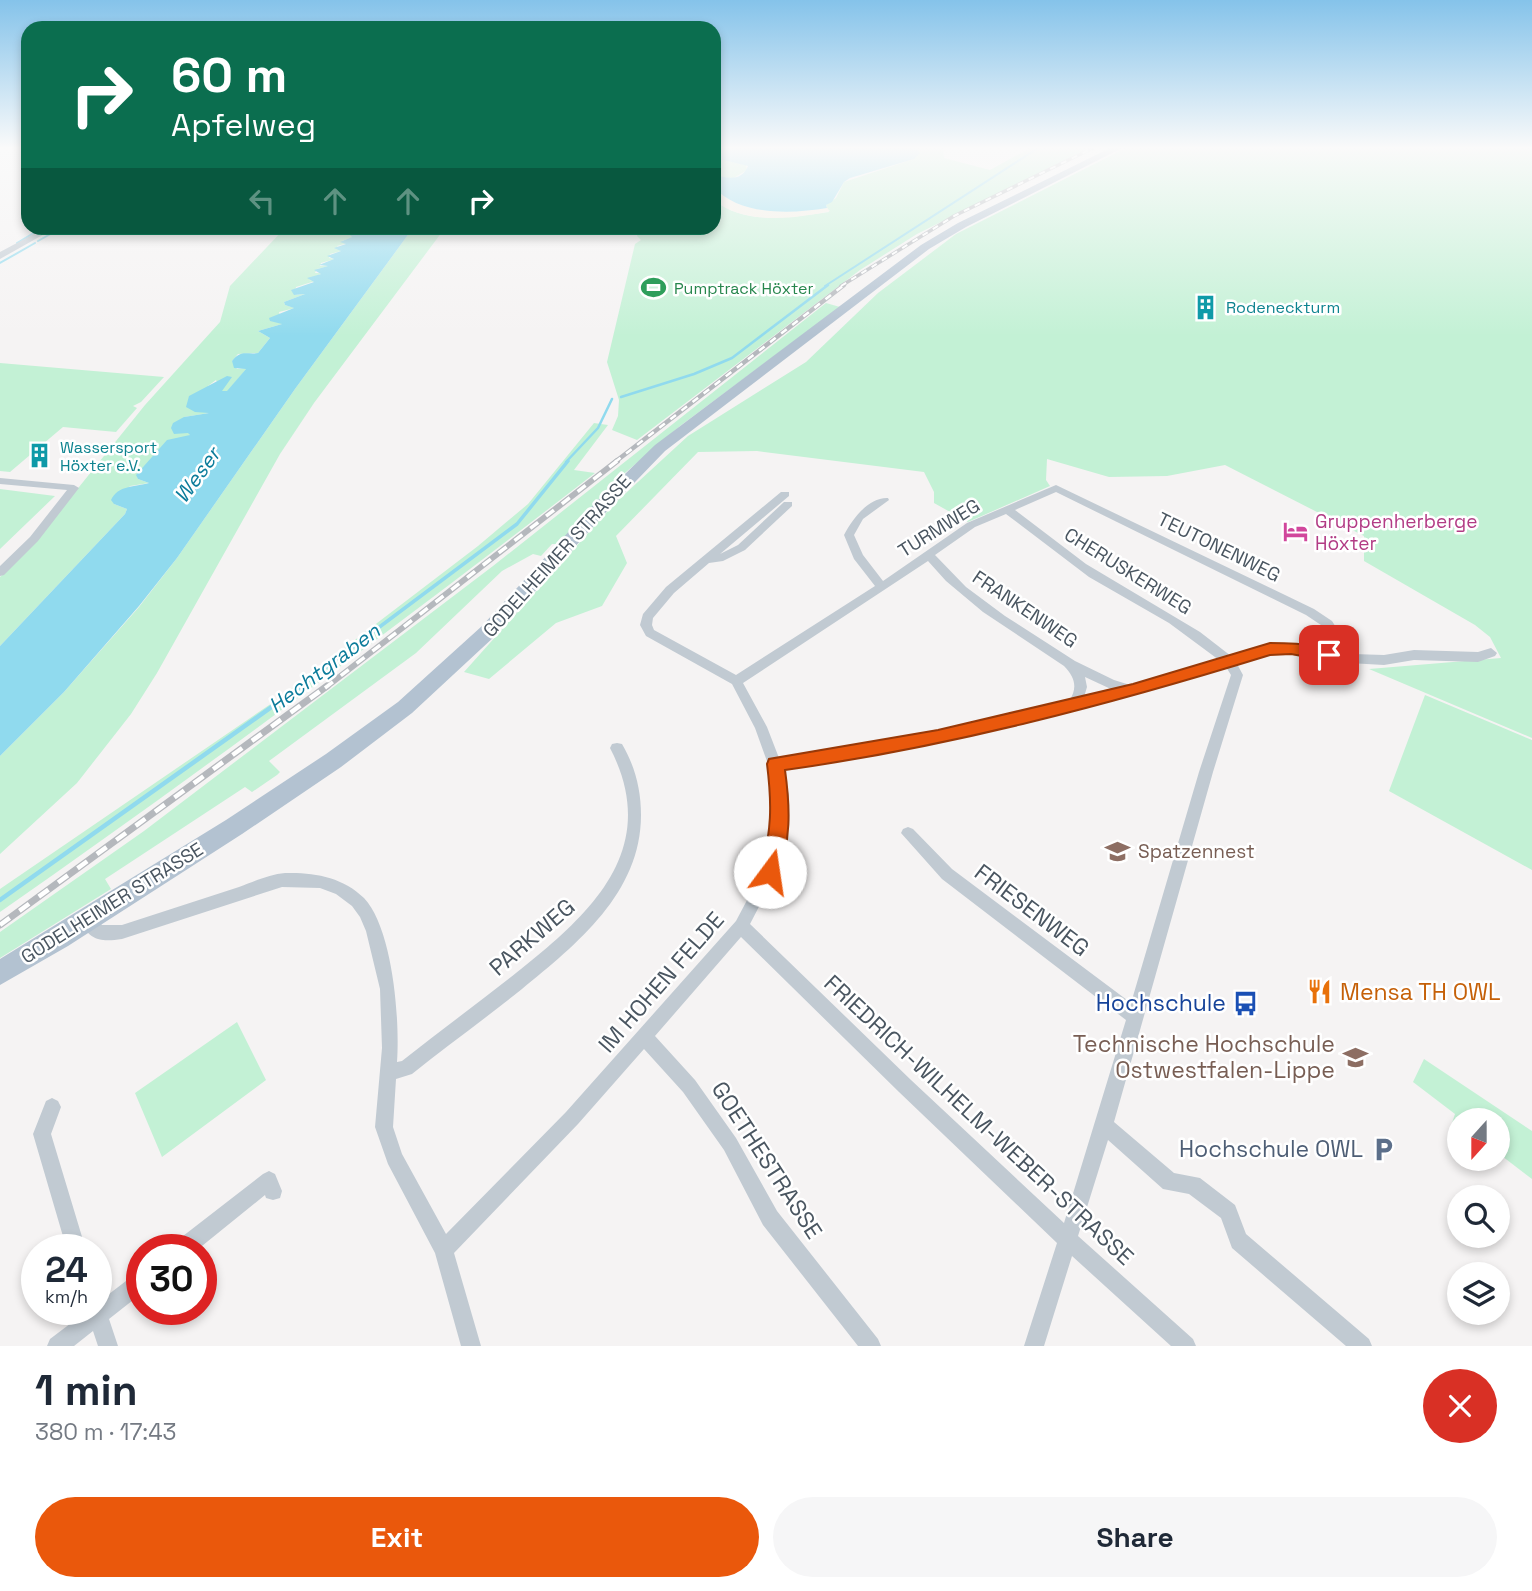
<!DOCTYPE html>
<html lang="en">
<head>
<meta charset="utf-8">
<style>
  :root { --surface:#fff; --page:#f6f6f7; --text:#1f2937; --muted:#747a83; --accent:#ea580c }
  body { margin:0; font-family:"Space Grotesk",sans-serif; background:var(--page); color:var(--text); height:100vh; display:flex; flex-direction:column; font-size:26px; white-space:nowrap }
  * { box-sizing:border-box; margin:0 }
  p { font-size:23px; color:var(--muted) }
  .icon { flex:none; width:38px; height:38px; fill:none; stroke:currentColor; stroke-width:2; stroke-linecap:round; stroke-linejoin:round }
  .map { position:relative; height:1346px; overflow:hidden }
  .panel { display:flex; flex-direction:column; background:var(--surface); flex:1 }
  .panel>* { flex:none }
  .guide { position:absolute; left:21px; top:21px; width:700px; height:214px; border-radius:21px; box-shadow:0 4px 10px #0003; background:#0b6e4f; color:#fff; overflow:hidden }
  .needle { width:46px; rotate:201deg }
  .tools { position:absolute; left:1447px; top:1108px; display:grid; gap:14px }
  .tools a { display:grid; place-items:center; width:63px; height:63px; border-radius:50%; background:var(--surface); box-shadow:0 4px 10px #0003; font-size:35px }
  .speed { position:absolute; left:21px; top:1234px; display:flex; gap:14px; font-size:35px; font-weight:700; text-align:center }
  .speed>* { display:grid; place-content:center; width:91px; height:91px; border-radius:50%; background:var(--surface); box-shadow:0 4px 10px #0003; line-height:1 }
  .speed small { font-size:18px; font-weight:400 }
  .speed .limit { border:10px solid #d22; background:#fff; color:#111 }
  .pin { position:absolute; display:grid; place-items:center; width:60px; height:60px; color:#fff; margin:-30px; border-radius:14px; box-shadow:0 4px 10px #0006 }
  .me { position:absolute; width:77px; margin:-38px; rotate:14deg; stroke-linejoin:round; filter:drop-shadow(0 0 5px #0008) }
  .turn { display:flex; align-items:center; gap:24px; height:147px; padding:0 35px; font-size:32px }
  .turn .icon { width:91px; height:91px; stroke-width:2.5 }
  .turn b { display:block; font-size:49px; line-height:60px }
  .lanes { display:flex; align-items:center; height:66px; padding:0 35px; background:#0003; justify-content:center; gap:35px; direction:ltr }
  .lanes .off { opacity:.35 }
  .round { display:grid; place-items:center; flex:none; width:74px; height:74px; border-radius:37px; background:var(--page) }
  .overview { display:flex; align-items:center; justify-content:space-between; height:119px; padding:0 35px }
  h1 { font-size:42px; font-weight:700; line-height:52px }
  .button { display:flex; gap:14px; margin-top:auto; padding:14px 35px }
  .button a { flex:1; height:80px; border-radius:42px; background:var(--accent); color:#fff; font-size:28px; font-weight:700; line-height:80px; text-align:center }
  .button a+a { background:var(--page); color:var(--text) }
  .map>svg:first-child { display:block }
  .green { fill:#c3f1d5 }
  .sand { fill:#f5f0e5 }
  .water { fill:#90daee }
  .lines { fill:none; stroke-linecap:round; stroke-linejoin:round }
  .stream-far3 { stroke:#90daee; stroke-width:2 }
  .stream-far2 { stroke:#90daee; stroke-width:2.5 }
  .stream-far1 { stroke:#90daee; stroke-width:3.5 }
  .stream { stroke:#90daee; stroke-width:4.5 }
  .minor { fill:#c1cad2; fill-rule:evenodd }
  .tertiary { fill:#c1cad2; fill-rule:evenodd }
  .primary { fill:#b3c2d1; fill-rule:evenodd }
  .rail-far3-casing { stroke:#b5b8bd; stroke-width:3.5 }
  .rail-far2-casing { stroke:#b5b8bd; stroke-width:4.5 }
  .rail-far1-casing { stroke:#b5b8bd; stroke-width:6 }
  .rail-casing { stroke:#b5b8bd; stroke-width:7 }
  .rail-far3 { stroke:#fff; stroke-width:2; stroke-dasharray:6; stroke-linecap:butt }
  .rail-far2 { stroke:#fff; stroke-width:2.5; stroke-dasharray:7; stroke-linecap:butt }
  .rail-far1 { stroke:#fff; stroke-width:3.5; stroke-dasharray:10; stroke-linecap:butt }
  .rail { stroke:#fff; stroke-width:4.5; stroke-dasharray:12; stroke-linecap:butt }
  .route { fill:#ea580c; stroke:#983908; stroke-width:2 }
  .labels { text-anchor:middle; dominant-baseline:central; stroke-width:5; stroke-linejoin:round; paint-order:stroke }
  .far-leisure-label { font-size:16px; fill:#27864d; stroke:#fff; text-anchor:start }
  .far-culture-label { font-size:16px; fill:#0d838f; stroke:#fff; text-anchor:start }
  .hotel-label { font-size:19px; fill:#b23c85; stroke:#fff; text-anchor:start }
  .street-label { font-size:19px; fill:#4a5661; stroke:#fff }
  .education-label { font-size:19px; fill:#785e54; stroke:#fff; text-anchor:start }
  .water-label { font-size:21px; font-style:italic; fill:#0c7c9b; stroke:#fff }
  .near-street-label { font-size:23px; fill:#4a5661; stroke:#fff }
  .near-food-label { font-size:23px; fill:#c56008; stroke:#fff; text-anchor:start }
  .near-transit-label { font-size:23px; fill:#164399; stroke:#fff; text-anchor:end }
  .near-education-label { font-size:23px; fill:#785e54; stroke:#fff; text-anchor:end }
  .near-service-label { font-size:23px; fill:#4e5e75; stroke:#fff; text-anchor:end }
</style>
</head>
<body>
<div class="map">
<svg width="1532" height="1346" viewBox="0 0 1532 1346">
  <rect width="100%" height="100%" fill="#f5f3f3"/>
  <path class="green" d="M916 148H943L944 158 990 170 1030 148H1089L917 234 860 270 637 440 612 430 618 416 619 400 607 362 635 244 641 240 637 236 639 228H714V200C745 226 792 217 829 212L826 205 836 198 844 182 914 159Z
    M1126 148H1532V738L1369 669 1501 658 1490 637 1475 625 1364 561V536L1225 465 1167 476 1109 477 1047 459 1046 480 1050 486 968 522 934 503V492L924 472 757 451 698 452 616 536 627 563 602 606 556 623 489 679 464 672 614 504 688 436 806 362 878 293 956 234Z
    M723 160 746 165 747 170 732 179 714 175V161Z
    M285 228H360L350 231 353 237 342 241 348 243 337 246 341 251 330 254 329 258 335 259 321 263 320 266H329L317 269 315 273H322L309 280 315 281 296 287 294 295 305 294 284 302 285 305 295 308 279 312 282 324 258 331 270 338 258 353 238 354 232 361 237 369 247 368 227 392 221 391 216 380 208 386 209 413 184 417 190 435 137 475 138 479 149 483 130 486 114 504 127 509 125 514 0 646V577L38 538 145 405 220 322 230 286Z
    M413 228H445L314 403 280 454 157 673 131 714 77 783 0 854V756L64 692 139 607 177 558 295 389Z
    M826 303 840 307 680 426 612 484 559 544H552L541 556 533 554 502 571 416 653 269 761 280 772 277 775 252 792 245 787 105 879 111 889 0 958V932L144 831 493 566Z
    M0 363 164 377 141 402 133 406 137 408 116 432 63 427 10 472 0 471Z
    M594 423 608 425 574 470 595 473C400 624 202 771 0 912V889L275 701 478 546 528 504Z
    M0 489 55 496 0 549Z
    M1425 695 1532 740V870L1389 791Z
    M237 1022 266 1080 162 1157 135 1093Z
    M1424 1059 1532 1131V1179L1498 1153V1120H1460L1459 1128 1452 1123 1455 1114 1413 1082Z"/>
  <path class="sand" d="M714 187C739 216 791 214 827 208L830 211C795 219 744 225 714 200Z"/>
  <path class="water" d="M714 148H916L920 153 914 159 850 178 844 182 832 202 826 205 827 208C791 214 739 216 714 187V175C728 178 741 182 748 166L723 160 714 161Z
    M356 228H413L295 389 177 558 139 606 64 692 0 756V646L125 514 127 509 114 504 111 500C118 485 135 487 149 483L138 479 136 475 167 440 190 435 188 433 174 434 171 428 173 423 184 417 209 413 195 412 186 407 189 396 227 376 232 377 222 391H227L246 369 234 368 232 361C241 349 247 355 258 353L270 338 258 331 282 324 270 321 269 318 294 308 285 305 284 302 305 294 294 295 291 290 314 282 307 278 321 274 314 270 328 266 319 265 334 259 327 256 341 251 334 248 346 244 340 242 352 237 348 233 360 229Z"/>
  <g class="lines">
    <path class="stream-far3" d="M38 241 54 232
      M17 243 37 231
      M0 263 35 243
      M825 286 1038 148"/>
    <path class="stream-far2" d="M621 397 694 374 732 358 828 285
      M566 462 598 428 612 399"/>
    <path class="stream-far1" d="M298 688 517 524 568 461"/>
    <path class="stream" d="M0 900 301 686"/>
    <path class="minor" d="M0 478 74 485 79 488 38 541 4 575 0 576V566L30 537 67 490 0 484Z
      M1056 485 1314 609 1332 621 1353 654 1384 655 1414 650 1478 652 1491 648 1497 653 1495 656 1478 662 1414 660 1384 665 1349 663 1291 652 1270 653 1237 664 1243 675 1213 772 1114 1122 1174 1173 1200 1178 1235 1205 1246 1234 1369 1339 1372 1346H1346L1232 1248 1221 1218 1189 1194 1163 1189 1108 1140 1078 1236 1193 1339 1196 1346H1171L1072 1256 1044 1346H1024L1057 1243 899 1092 741 937 655 1036 695 1080 736 1138 777 1211 878 1339 881 1346H858L763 1225 724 1150 683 1092 644 1049 578 1124 454 1253 481 1346H461L435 1253 388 1164 375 1127 382 1048 380 989 366 931 360 917 352 906 336 894 320 888 282 887 122 939C101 942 89 941 80 920L83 915 88 913 93 915 102 925H122C161 912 200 900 239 887 253 882 270 874 285 873 313 872 343 877 364 898 393 929 400 1020 397 1062L402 1061C440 1031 478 1003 516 973 589 915 663 850 610 748L612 744 617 743 622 744C635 766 641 790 641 815 641 893 577 944 522 989 486 1018 448 1045 412 1074L396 1079 393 1127 402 1154 446 1234 566 1112 736 921 763 870 770 846 775 796 768 764 755 728 732 684 646 636 640 625 643 614 666 587 781 492H789V496L720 554 738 545 784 502H792V506L745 550 723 561 709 563 674 593 653 618 652 625 654 630 736 675 875 586 854 559 844 535C852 520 868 497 888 498L889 500 863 519 854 535 863 555 883 581 967 523ZM1056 492 1306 615 1324 627 1339 652 1291 644 1270 645 1231 656 1200 632 1086 564 1015 510ZM1006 514 1089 577 1169 623 1219 660 1130 685 1114 680 1075 661 1005 616 966 587 935 555 975 527ZM928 561 946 581 983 612 1064 666C1075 677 1078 688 1069 701L901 738 779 758 767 727 743 683ZM1226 667 1231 675 1199 772 1131 1003 952 869 913 829 908 827 903 829 901 833 942 879 1126 1020 1064 1223 911 1080 750 924 777 872 784 846 789 796 783 768C933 746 1081 712 1226 667ZM1085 677 1113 690 1084 697 1087 687Z
      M52 1098 58 1101 61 1107 51 1134 86 1250H67L33 1134 46 1101Z
      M269 1171 275 1174 282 1191 280 1198 273 1200 266 1198 265 1195 197 1250H172L174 1243 263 1174Z
      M142 1271V1293L109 1319 118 1346H98L93 1331 74 1346H47L50 1339 87 1311 86 1309H96V1299L100 1301 135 1274Z"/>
    <path class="tertiary" d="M45 228H55L0 259V252Z"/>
    <path class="primary" d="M1110 148H1122L966 227 929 249 665 451 607 511 495 636 412 713 341 767 242 834 68 946 0 985V959L226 820 326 754 398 702 482 626 595 503 655 445 921 245 958 223Z"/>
    <defs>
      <path id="rail-far3" d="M841 286 954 216 1093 148"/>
      <path id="rail-far2" d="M615 462 844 285"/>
      <path id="rail-far1" d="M325 688 617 461"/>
      <path id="rail" d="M0 925 327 686"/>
    </defs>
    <use href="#rail-far3" class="rail-far3-casing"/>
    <use href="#rail-far2" class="rail-far2-casing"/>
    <use href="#rail-far1" class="rail-far1-casing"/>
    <use href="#rail" class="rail-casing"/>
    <use href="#rail-far3" class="rail-far3"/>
    <use href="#rail-far2" class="rail-far2"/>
    <use href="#rail-far1" class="rail-far1"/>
    <use href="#rail" class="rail"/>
  </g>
  <linearGradient id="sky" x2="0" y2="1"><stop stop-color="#85c3ea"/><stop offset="0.44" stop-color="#fafafa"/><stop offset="1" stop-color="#fafafa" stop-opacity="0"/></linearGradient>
  <rect width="1532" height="336" fill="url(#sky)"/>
  <path class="route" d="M1270 643C1285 643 1328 643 1337 655L1329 661 1291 654 1270 655C1111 704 950 747 785 770 790 806 792 843 776 878L770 880 763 878 760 872C772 832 772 804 767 764L769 759 938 730 1133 684Z"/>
  <defs>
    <symbol id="stadium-bare" viewBox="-9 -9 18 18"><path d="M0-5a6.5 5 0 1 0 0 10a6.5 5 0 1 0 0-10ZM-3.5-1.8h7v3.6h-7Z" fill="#2e9e5b" stroke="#fff" stroke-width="2.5" paint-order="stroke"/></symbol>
    <symbol id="building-bare" viewBox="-9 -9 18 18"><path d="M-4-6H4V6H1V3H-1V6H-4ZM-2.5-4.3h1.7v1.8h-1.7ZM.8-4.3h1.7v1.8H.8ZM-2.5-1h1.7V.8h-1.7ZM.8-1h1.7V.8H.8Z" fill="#0f9aa8" stroke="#fff" stroke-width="2.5" paint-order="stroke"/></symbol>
    <symbol id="hotel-bare" viewBox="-9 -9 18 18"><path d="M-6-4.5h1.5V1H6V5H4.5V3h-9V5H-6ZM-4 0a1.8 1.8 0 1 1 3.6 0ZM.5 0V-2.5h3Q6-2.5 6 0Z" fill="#d1479c" stroke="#fff" stroke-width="2.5" paint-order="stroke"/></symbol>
    <symbol id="school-bare" viewBox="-9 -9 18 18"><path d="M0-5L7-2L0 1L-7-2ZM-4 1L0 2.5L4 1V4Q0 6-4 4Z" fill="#8d6e63" stroke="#fff" stroke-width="2.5" paint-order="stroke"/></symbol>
    <symbol id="restaurant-bare" viewBox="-9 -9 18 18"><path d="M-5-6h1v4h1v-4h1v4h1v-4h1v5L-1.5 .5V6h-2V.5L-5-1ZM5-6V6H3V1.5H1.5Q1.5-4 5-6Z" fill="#e8710a" stroke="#fff" stroke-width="2.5" paint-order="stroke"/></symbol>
    <symbol id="bus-bare" viewBox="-9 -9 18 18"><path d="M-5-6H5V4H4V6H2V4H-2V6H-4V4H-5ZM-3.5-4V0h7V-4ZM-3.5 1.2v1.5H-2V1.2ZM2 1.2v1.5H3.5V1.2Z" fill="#1a4fb4" stroke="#fff" stroke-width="2.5" paint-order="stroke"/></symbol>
    <symbol id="university-bare" viewBox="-9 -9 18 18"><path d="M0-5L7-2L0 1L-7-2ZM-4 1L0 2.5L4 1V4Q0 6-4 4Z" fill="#8d6e63" stroke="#fff" stroke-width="2.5" paint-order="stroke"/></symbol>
    <symbol id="parking-bare" viewBox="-9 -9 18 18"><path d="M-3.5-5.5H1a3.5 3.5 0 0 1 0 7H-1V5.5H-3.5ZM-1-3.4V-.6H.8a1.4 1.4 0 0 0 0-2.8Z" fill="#5c6f8a" stroke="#fff" stroke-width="2.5" paint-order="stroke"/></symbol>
  </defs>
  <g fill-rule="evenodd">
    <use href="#stadium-bare" x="636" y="270" width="35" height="35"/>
    <use href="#building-bare" x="1188" y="290" width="35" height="35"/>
    <use href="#building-bare" x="22" y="438" width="35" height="35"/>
    <use href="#hotel-bare" x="1278" y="514" width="35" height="35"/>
    <use href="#school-bare" x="1100" y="834" width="35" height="35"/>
    <use href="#restaurant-bare" x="1302" y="974" width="35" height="35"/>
    <use href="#bus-bare" x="1228" y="986" width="35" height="35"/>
    <use href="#university-bare" x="1338" y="1040" width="35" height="35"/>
    <use href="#parking-bare" x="1366" y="1132" width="35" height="35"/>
  </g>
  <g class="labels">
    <g class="far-leisure-label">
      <text x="674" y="288">Pumptrack Höxter</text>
    </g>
    <g class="far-culture-label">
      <text x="1226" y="307">Rodeneckturm</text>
      <text x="60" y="447">Wassersport<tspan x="60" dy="18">Höxter e.V.</tspan></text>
    </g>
    <g class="hotel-label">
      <text x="1315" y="521">Gruppenherberge<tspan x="1315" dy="22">Höxter</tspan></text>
    </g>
    <g class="street-label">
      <text transform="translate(939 528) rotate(-32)">TURMWEG</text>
      <text transform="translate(1219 547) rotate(26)">TEUTONENWEG</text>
      <text transform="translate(557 556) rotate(-48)">GODELHEIMER STRASSE</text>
      <text transform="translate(1128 571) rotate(32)">CHERUSKERWEG</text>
      <text transform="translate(1025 609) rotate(34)">FRANKENWEG</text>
      <text transform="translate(112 903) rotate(-32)">GODELHEIMER STRASSE</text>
    </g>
    <g class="education-label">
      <text x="1138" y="851">Spatzennest</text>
    </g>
    <g class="water-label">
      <text transform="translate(197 475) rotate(-54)">Weser</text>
      <text transform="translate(324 668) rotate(-37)">Hechtgraben</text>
    </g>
    <g class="near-street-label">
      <text transform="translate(1032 910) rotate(37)">FRIESENWEG</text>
      <text transform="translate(532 937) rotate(-41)">PARKWEG</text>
      <text transform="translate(661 982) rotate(-49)">IM HOHEN FELDE</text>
      <text transform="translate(979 1120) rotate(43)">FRIEDRICH-WILHELM-WEBER-STRASSE</text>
      <text transform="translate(767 1160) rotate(57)">GOETHESTRASSE</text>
    </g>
    <g class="near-food-label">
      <text x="1340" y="992">Mensa TH OWL</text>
    </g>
    <g class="near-transit-label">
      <text x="1226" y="1003">Hochschule</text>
    </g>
    <g class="near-education-label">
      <text x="1335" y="1044">Technische Hochschule<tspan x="1335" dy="26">Ostwestfalen-Lippe</tspan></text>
    </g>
    <g class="near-service-label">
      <text x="1363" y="1149">Hochschule OWL</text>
    </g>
  </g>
</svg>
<div class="tools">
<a><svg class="needle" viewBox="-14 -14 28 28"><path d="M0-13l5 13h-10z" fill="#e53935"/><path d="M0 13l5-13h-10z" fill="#747a83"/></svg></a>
<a><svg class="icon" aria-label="search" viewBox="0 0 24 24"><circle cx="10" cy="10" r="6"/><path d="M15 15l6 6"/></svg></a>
<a><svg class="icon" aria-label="layers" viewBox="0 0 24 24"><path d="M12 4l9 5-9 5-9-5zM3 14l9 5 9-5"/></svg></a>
</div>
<div class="speed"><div>24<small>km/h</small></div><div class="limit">30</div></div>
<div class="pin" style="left:1329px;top:655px;background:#d93025"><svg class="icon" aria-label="arrive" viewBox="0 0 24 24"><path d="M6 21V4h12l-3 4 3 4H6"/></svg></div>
<svg class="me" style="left:770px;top:872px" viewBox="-20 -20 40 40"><circle r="19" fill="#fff"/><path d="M0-13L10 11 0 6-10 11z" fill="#ea580c"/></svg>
<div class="guide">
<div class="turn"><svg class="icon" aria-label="right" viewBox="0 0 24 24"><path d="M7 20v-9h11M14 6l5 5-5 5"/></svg><div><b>60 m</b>Apfelweg</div></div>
<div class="lanes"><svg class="icon off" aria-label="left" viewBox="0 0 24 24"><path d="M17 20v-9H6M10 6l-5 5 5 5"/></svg><svg class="icon off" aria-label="ahead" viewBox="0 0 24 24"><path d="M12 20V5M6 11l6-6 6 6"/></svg><svg class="icon off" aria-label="ahead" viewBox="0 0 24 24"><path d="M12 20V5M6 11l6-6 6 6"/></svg><svg class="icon" aria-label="right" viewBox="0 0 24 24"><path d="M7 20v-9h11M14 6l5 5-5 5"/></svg></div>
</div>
</div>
<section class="panel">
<div class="overview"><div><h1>1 min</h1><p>380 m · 17:43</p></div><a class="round" style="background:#d93025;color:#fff"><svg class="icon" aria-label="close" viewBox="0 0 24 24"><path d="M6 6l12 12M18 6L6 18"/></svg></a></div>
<div class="button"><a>Exit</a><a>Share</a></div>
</section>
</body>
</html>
